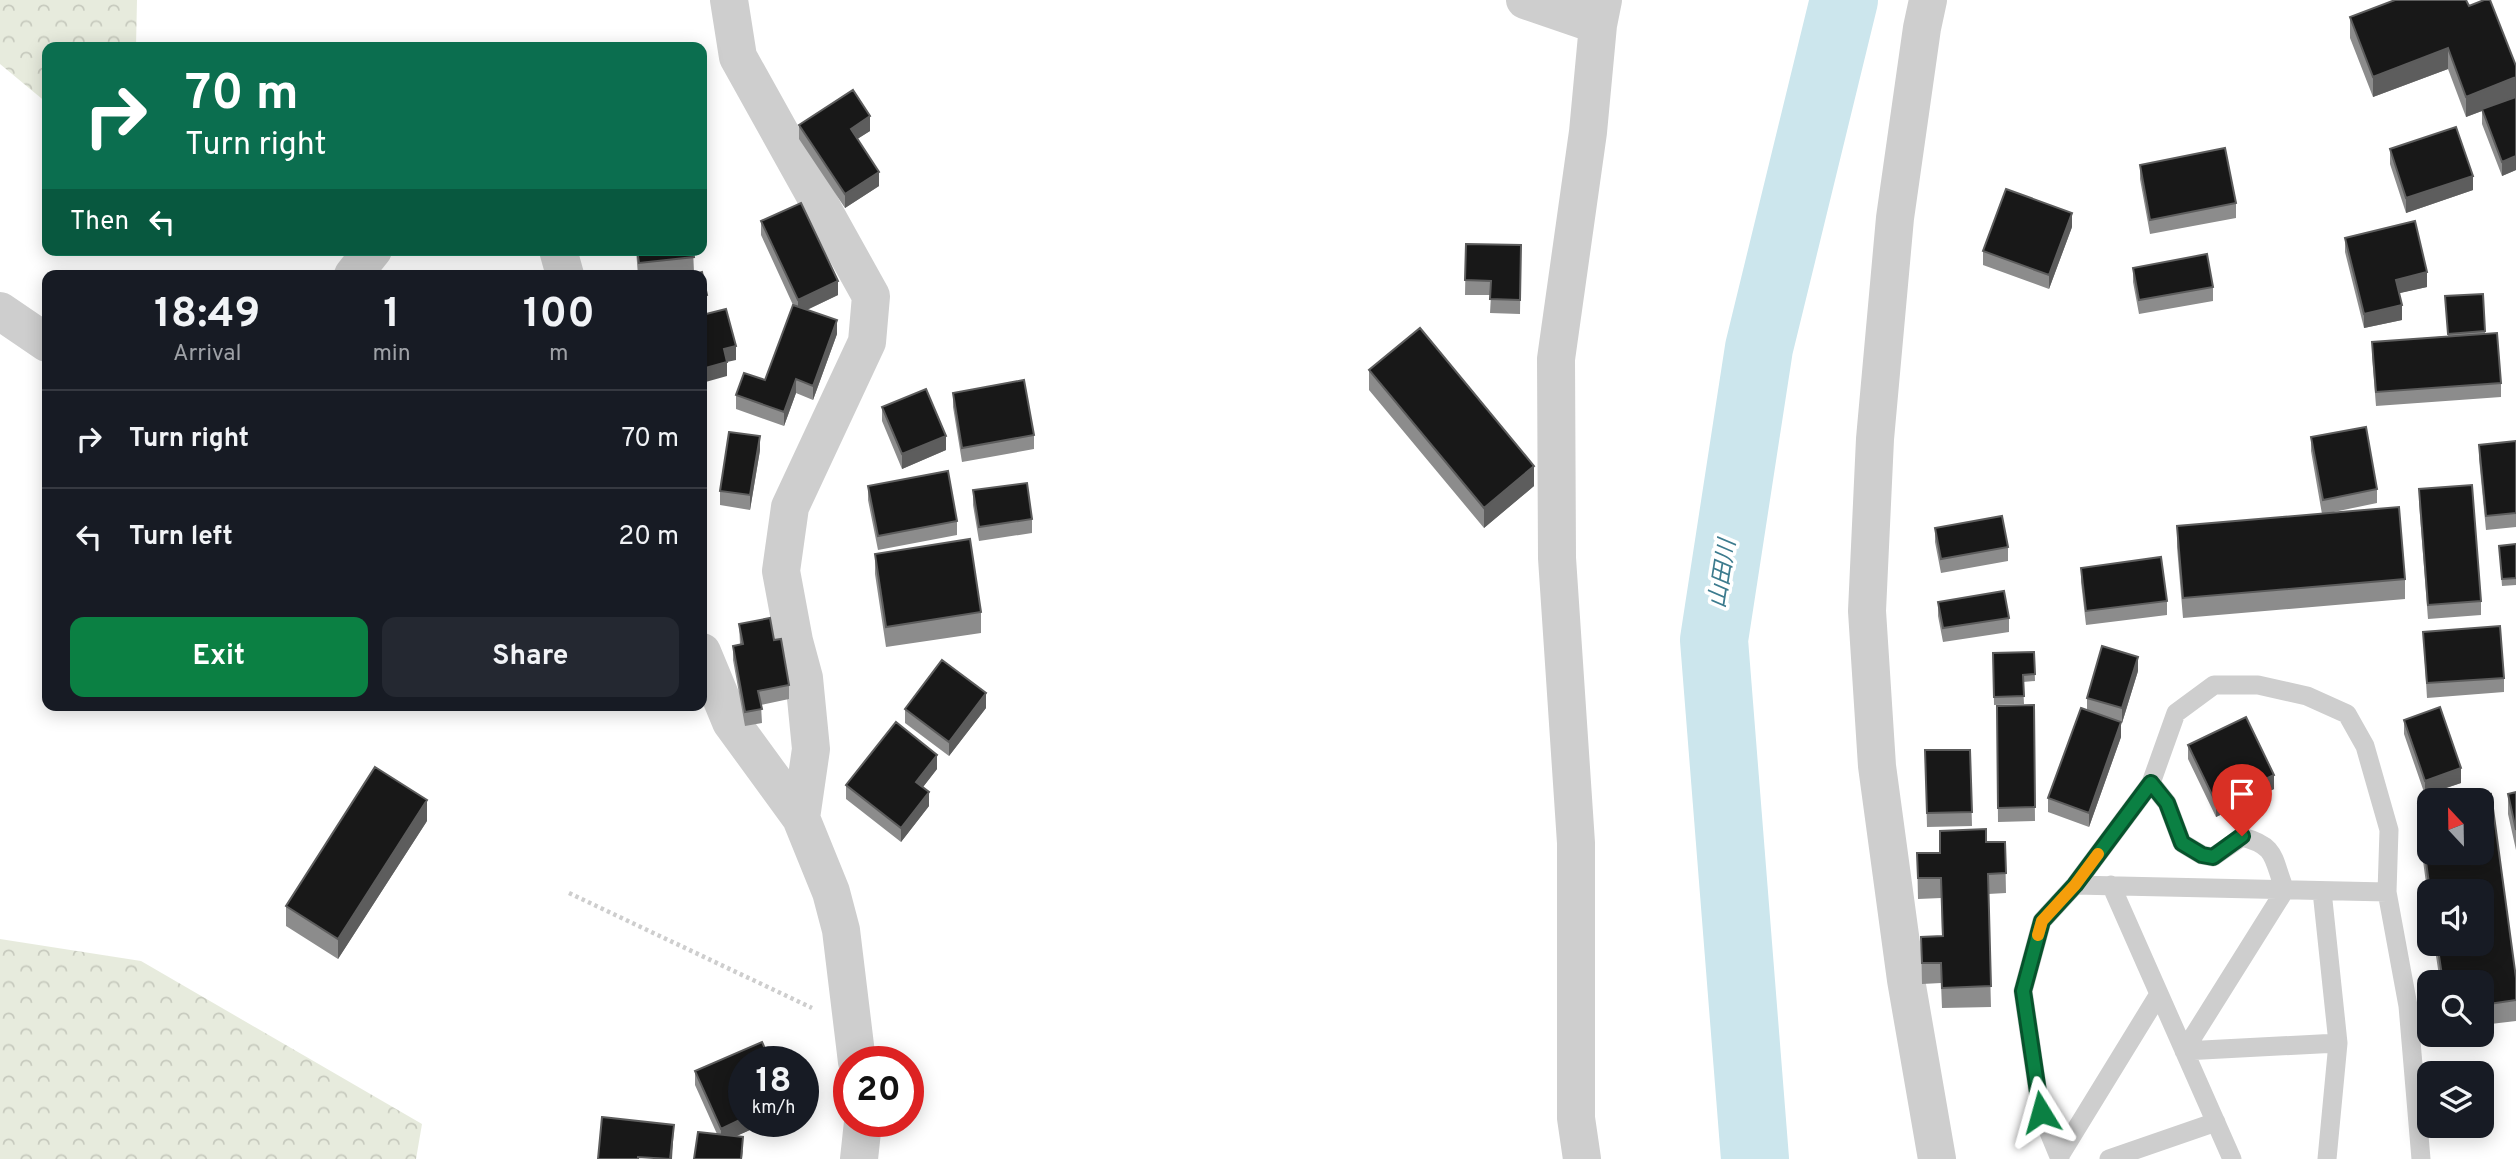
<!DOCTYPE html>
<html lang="en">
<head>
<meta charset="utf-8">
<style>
  :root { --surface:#171b24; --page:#242831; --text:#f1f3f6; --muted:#9ea1a6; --line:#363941; --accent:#0b8043 }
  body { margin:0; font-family:Overpass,"Noto Sans JP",sans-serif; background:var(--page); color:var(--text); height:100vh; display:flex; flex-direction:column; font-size:26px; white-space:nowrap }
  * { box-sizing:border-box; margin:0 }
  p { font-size:23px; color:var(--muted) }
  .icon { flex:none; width:38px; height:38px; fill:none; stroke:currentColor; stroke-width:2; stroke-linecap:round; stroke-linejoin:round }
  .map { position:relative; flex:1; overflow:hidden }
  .panel { position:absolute; left:42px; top:270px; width:665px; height:441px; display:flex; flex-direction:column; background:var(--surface); border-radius:14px; box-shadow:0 4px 18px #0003 }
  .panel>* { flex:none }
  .banner { position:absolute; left:42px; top:42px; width:665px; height:214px; border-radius:14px; box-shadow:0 4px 18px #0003; background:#0b6e4f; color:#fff; overflow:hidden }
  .needle { width:46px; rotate:338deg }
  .tools { position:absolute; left:2417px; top:788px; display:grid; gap:14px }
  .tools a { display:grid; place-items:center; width:77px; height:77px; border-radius:14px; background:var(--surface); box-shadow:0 4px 18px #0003; font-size:35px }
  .speed { position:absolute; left:728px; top:1046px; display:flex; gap:14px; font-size:35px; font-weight:700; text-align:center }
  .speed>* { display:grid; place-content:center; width:91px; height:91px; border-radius:50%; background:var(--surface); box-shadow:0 4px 18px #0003; line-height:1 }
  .speed small { font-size:18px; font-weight:400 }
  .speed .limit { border:10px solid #d22; background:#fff; color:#111 }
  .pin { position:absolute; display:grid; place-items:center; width:60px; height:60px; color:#fff; margin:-72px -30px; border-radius:50% 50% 50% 0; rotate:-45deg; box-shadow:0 0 7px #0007 }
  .pin .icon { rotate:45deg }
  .me { position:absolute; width:77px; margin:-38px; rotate:352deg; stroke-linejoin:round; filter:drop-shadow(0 0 5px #0008) }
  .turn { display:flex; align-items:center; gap:24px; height:147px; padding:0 28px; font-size:32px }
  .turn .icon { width:91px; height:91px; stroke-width:2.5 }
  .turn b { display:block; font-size:49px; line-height:60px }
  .then { display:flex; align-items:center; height:66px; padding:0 28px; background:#0003; gap:14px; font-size:26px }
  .eta { display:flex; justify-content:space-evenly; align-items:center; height:119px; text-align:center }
  .eta b { font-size:42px; font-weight:700; line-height:49px }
  .button { display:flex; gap:14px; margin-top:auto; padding:14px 28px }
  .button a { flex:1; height:80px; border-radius:14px; background:var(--accent); color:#fff; font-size:28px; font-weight:700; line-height:80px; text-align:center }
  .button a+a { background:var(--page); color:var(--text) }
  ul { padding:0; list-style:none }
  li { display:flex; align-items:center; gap:21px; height:98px; padding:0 28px; border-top:2px solid var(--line) }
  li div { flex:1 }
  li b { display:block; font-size:26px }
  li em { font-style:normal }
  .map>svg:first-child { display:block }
  .forest { fill:url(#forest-crowns) }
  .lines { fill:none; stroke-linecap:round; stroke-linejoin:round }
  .river { stroke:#cce6ed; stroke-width:68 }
  .path { stroke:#cecece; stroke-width:4.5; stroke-dasharray:3.5 3.5; stroke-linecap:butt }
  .service { stroke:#cecece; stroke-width:19 }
  .minor { stroke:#cecece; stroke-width:38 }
  .wall { fill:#8c8c8c }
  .shaded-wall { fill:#5d5d5d }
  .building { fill:#181818; stroke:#5d5d5d; stroke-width:2 }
  .route-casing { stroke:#07532c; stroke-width:18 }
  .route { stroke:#0b8043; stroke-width:12 }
  .slow { stroke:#f59e0b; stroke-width:12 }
  .labels { text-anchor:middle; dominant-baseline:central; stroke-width:7; stroke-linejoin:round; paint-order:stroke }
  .water-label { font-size:23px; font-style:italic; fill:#3c7b8e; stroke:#fff }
</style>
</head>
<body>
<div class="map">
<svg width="2516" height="1159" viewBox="0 0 2516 1159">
  <defs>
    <pattern id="forest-crowns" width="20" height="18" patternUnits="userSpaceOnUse" patternTransform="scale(1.75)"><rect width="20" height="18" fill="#e7ebdd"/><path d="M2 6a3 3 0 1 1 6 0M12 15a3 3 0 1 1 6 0" fill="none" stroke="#c7cabe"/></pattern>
  </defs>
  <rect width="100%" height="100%" fill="#fff"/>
  <path class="forest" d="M0 0H137L136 47H47V103L0 64Z
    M0 939 141 961 422 1124 416 1159H0Z"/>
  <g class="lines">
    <path class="river" d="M1755 1159 1714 640 1759 348 1844 0"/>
    <path class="path" d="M569 893 812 1008"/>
    <path class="service" d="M2151 783 2167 803 2182 843 2202 855 2213 857 2242 837C2278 846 2272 859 2285 890L2184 1051
      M2075 885 2387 892
      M2111 885 2232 1159
      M2322 891 2338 1043 2327 1159
      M2184 1051 2338 1043
      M2059 1157 2159 994
      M2060 1159 2041 1113 2023 991 2042 921 2075 885 2151 783 2176 713 2214 685H2258L2307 696 2347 714 2365 746 2389 830 2387 892 2408 1006 2421 1159
      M2109 1159 2216 1122"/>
    <path class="minor" d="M729 0 738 57 871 296 867 342 790 507 781 571 794 641 804 678 811 749 801 818
      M1525 0 1598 25
      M1928 0 1922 28 1895 218 1875 439 1867 611 1877 766 1906 980 1937 1159
      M558 250 565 275
      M353 275 373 250
      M0 311 47 343
      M702 652 731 722 801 818 831 892 841 930 857 1062
      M859 1159 863 1122
      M1582 1159 1576 1118V843L1557 558 1556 359 1588 132 1598 25 1603 0"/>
  </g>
  <path class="wall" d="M2469 6 2516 66V170L2502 176 2482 124V111L2466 117 2448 69 2373 97 2350 38V17Z
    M799 125 870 131 857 139 879 186 845 208 799 139Z
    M2390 149 2473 190 2406 213 2390 164Z
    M2140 165 2236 203V218L2150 234 2140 179Z
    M761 221 838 295 807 310 837 334 813 400 796 393 784 426 736 409V395L765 380 793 305 761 235Z
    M2072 227 2049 289 1983 265V251Z
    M2345 238 2427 287 2399 293 2402 320 2364 328 2345 252Z
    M1466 244 1521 245 1520 314 1490 313 1491 295H1465Z
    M636 250H693L694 272 664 275H638Z
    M2133 268 2213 287V301L2139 314 2133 282Z
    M2483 294 2485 333 2501 383V397L2376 406 2372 356V342L2448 336 2445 296Z
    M1369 370 1534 486 1484 528 1369 390Z
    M953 393 1034 435V449L962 462 953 407Z
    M882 407 946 450 902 469 882 421Z
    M2311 437 2377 489V503L2324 514 2405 579V599L2183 618 2177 547V526L2322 514 2311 451Z
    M2516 441V527L2486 530 2479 459V445Z
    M760 450 750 510 720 505V491Z
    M868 486 957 521V535L878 550 868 500Z
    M2419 489 2481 601V615L2428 619 2419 503Z
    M973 490 1032 519V533L979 541 973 505Z
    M1935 528 2008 547V561L1941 573 1935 542Z
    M2516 544V585L2502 586 2499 546Z
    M875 554 981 612V633L886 647 875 574Z
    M2081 568 2167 601V615L2086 625 2081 582Z
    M1938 602 2009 618V632L1943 642 1938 616Z
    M739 624 774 640 789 685V699L761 705 762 723 745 726 733 660V646L740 644Z
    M2423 632 2504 678V692L2427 698Z
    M2034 652 2035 681 2023 682 2024 704 1994 705 1993 653Z
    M2138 671 2122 723 2116 721 2121 737 2089 827 2048 812V798L2087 710V698Z
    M2034 705 2035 821 1998 822 1997 706Z
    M986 708 949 756 905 723V709Z
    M2404 720 2461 783 2425 795 2404 734Z
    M2188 745 2274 789 2216 817 2188 759Z
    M1925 750H1970L1972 826 1927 827Z
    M937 769 923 787 929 806 901 842 846 799V785Z
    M2516 792V850L2508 814V794Z
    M2491 794 2516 978V1021L2482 1025V982H2440L2434 943H2482V891H2429V905L2418 824V804L2429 802V852H2482V800H2449Z
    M427 821 338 959 286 926V906Z
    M1986 842H2005L2006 893 1988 894 1991 1007 1942 1008 1941 983 1922 984 1921 937 1942 936 1941 898 1918 899 1917 853H1940Z
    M695 1071 744 1122H768L736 1136 743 1151 742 1159H694L717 1134 695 1085Z"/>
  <path class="shaded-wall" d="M2448 48V69L2373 97V77Z
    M2516 77V98L2466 117V97Z
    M870 116V131L851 143V129Z
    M2516 156V170L2502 176V162Z
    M879 172V186L845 208V194Z
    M2473 176V190L2406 213V198Z
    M2072 213V227L2049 289V275Z
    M2427 272V287L2396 294V280Z
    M838 281V295L798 314V300Z
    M707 295V302L702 303V296Z
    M2402 305V320L2364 328V314Z
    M837 320V334L813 400V386Z
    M736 346V360L727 362V376L702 383V369L724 349Z
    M796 379V393L784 426V412Z
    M760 436V450L750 510V495Z
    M946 436V450L902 469V454Z
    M1534 466V486L1484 528V508Z
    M2138 657V671L2122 723V708Z
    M986 693V708L949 756V742Z
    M2121 722V737L2089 827V813Z
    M937 755V769L916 796V782Z
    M2461 768V783L2425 795V781Z
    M2274 775V789L2216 817V803Z
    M929 792V806L901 842V828Z
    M427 800V821L338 959V939Z
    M744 1118V1122H768L721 1143V1129Z
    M674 1125 672 1159H670Z"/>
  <path class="building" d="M2395 0H2466L2469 6 2484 0H2490L2516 66V77L2466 97 2448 48 2373 77 2350 17Z
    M853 90 870 116 851 129 879 172 845 194 799 125Z
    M2516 97V156L2502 162 2482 109Z
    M2456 127 2473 176 2406 198 2390 149Z
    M2225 148 2236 203 2150 220 2140 165Z
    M2006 189 2072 213 2049 275 1983 251Z
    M801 203 838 281 798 300 761 221Z
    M2415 221 2427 272 2396 280 2402 305 2364 314 2345 238Z
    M1466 244 1521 245 1520 300 1490 299 1491 281 1465 280Z
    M637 250H693L694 257 639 263Z
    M2207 254 2213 287 2139 300 2133 268Z
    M702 272 707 295 702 296V275H691Z
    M2483 294 2485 331 2448 334 2445 296Z
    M793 305 837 320 813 386 796 379 784 412 736 395 744 373 765 380Z
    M726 309 736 346 724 349 727 362 702 369V315Z
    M1420 328 1534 466 1484 508 1369 370Z
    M2497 333 2501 383 2376 392 2372 342Z
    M1024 380 1034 435 962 448 953 393Z
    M926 389 946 436 902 454 882 407Z
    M2366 427 2377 489 2323 500 2311 437Z
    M729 432 760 436 750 495 720 491Z
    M2516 441V513L2486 516 2479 445Z
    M948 471 957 521 878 536 868 486Z
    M1027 483 1032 519 979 527 973 490Z
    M2472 485 2481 601 2428 605 2419 489Z
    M2399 507 2405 579 2183 598 2177 526Z
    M2002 516 2008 547 1941 559 1935 528Z
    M970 539 981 612 886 627 875 554Z
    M2516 544V578L2502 579 2499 546Z
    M2161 557 2167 601 2086 611 2081 568Z
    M2004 591 2009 618 1943 628 1938 602Z
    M770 618 774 640 781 639 789 685 758 691 762 709 745 712 733 646 743 644 739 624Z
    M2500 626 2504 678 2427 683 2423 632Z
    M2102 646 2138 657 2122 708 2087 698Z
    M2034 652 2035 674 2023 675 2024 696 1994 697 1993 653Z
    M942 660 986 693 949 742 905 709Z
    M2034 705 2035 807 1998 808 1997 706Z
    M2440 707 2461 768 2425 781 2404 720Z
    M2081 708 2121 722 2089 813 2048 798Z
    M2246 717 2274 775 2216 803 2188 745Z
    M896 722 937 755 916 782 929 792 901 828 846 785Z
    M1925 750H1970L1972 812 1927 813Z
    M375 767 427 800 338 939 286 906Z
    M2516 792V830L2508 794Z
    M2491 794 2516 978V1000L2482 1005V982H2443L2437 943H2482V891H2430L2418 804 2429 802V852H2482V800H2449Z
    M1986 829V842H2005L2006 873 1988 874 1991 986 1942 988 1941 963H1922L1921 937 1943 936 1941 878H1918L1917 853H1940V831Z
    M762 1042 771 1062H744V1118L721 1129 695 1071Z
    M602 1117 674 1125 670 1159 638 1157V1159H598Z
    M698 1132 743 1137 741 1159H694Z"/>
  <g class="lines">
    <defs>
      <path id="route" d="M2041 1112 2023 991 2042 921 2075 885 2151 783 2167 803 2182 843 2202 855 2213 857 2242 836"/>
    </defs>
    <use href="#route" class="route-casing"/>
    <use href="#route" class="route"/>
    <path class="slow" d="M2038 935 2042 921 2075 885 2098 854"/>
  </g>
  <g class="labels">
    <g class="water-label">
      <text transform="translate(1724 574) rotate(-81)">山田川</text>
    </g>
  </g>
</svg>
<div class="tools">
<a><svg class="needle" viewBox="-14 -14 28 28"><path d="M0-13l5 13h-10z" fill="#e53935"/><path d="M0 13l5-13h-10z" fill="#9ea1a6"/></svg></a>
<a><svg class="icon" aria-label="sound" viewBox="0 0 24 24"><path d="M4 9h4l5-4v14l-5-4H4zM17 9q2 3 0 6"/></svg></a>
<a><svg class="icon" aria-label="search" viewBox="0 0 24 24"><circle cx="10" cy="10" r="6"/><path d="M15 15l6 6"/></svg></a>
<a><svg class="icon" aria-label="layers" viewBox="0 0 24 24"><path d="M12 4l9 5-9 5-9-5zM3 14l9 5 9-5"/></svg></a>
</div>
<div class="speed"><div>18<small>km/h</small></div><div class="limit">20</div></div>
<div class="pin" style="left:2242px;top:836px;background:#d93025"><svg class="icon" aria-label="arrive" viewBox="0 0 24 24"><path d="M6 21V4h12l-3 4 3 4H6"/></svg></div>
<svg class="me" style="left:2041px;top:1112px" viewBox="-20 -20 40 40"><path d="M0-17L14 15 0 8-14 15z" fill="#0b8043" stroke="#fff" stroke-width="4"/></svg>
<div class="banner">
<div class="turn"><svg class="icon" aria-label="right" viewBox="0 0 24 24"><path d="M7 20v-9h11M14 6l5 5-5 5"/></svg><div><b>70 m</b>Turn right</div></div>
<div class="then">Then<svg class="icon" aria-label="left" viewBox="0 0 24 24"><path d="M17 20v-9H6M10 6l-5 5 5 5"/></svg></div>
</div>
<section class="panel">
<div class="eta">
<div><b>18:49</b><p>Arrival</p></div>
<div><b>1</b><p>min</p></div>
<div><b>100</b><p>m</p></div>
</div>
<ul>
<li><svg class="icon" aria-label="right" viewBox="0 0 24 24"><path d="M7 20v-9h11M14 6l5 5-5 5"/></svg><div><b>Turn right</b></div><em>70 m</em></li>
<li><svg class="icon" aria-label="left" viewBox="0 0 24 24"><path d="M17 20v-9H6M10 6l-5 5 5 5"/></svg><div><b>Turn left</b></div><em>20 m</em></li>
</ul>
<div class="button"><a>Exit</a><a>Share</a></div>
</section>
</div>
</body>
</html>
